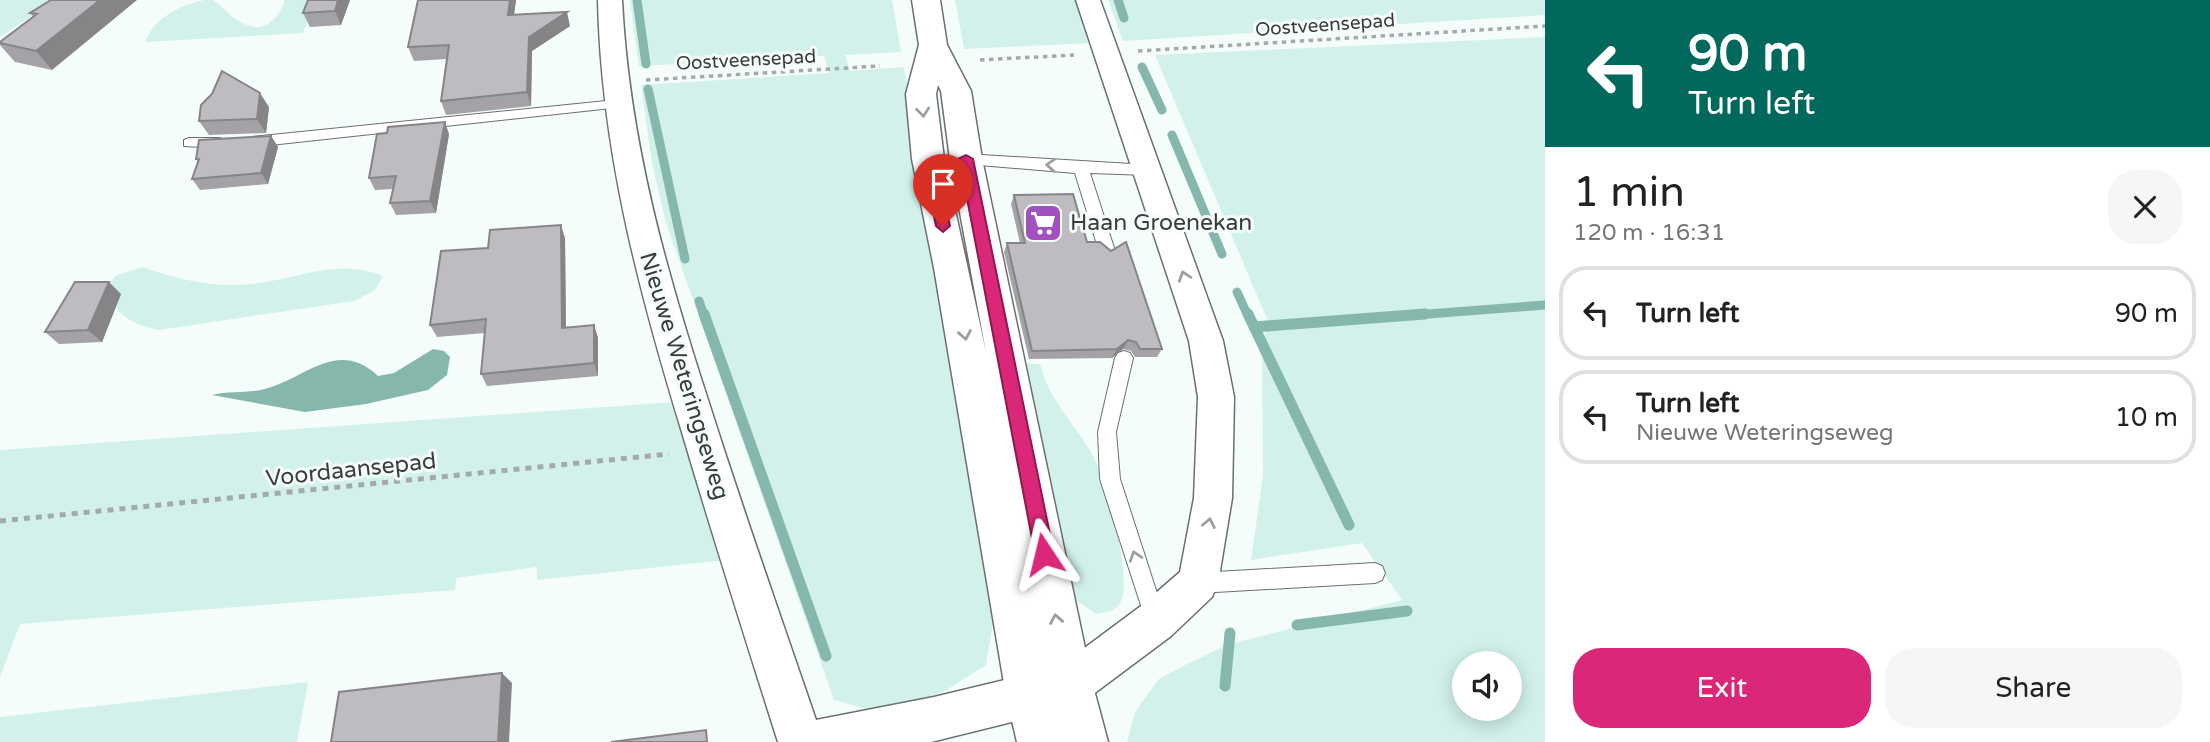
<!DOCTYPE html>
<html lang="en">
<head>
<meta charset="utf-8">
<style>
  :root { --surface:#fff; --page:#f6f6f6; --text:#222; --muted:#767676; --line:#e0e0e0; --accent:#db2777 }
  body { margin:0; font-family:"Varela Round",sans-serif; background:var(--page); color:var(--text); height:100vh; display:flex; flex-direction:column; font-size:26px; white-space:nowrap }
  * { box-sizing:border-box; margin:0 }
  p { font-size:23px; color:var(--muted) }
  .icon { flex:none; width:38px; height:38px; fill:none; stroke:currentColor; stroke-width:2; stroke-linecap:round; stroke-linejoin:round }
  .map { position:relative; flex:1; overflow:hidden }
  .details { display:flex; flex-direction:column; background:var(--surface); width:665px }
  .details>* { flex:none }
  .hud { background:#00695c; color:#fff; overflow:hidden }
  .tools { position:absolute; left:1452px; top:651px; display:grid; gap:14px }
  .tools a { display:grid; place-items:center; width:70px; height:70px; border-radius:50%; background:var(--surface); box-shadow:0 4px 18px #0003; font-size:35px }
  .pin { position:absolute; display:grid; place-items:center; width:60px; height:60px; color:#fff; margin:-72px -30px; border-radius:50% 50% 50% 0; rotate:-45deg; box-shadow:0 0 7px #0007 }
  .pin .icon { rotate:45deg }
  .me { position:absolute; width:77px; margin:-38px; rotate:350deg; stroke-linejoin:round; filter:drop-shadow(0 0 5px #0008) }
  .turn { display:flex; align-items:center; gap:24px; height:147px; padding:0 28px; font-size:32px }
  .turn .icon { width:91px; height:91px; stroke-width:2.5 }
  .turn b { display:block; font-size:49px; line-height:60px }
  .round { display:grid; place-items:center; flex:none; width:74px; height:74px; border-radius:28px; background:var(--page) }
  .headline { display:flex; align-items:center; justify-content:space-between; height:119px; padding:0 28px }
  h1 { font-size:42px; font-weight:600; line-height:52px }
  .primary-button { display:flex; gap:14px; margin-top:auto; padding:14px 28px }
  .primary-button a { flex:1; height:80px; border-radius:28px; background:var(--accent); color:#fff; font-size:28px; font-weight:600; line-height:80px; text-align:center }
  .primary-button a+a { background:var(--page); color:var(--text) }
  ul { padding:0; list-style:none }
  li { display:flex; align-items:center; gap:21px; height:94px; margin:0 14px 10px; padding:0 14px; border:4px solid var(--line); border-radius:28px }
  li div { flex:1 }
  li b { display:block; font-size:26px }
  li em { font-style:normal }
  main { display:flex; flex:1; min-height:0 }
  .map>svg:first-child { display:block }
  .green { fill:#d1f1ea; fill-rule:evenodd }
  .water { fill:#86b7ad }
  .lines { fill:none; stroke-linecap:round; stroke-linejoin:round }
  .stream-far1 { stroke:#86b7ad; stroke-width:9 }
  .stream { stroke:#86b7ad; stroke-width:11 }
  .lane-casing { stroke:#6a706f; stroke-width:2 }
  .street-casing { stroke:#6a706f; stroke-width:3 }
  .primary-casing { stroke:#6a706f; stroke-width:3 }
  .path-far1 { stroke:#a4aaa9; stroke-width:3.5; stroke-dasharray:4.5 4.5; stroke-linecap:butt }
  .path { stroke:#a4aaa9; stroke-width:5; stroke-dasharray:6 6; stroke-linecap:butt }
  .lane { fill:#fff; fill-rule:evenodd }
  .street { fill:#fff; fill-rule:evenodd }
  .primary { fill:#fff; fill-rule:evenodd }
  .wall { fill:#a4a2a6 }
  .shaded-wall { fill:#868487 }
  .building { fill:#bfbcc1; stroke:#868487; stroke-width:2 }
  .oneway { stroke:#9d9e9e }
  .route { fill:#db2777; stroke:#8e194d; stroke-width:2 }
  .labels { text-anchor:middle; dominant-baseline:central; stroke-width:6; stroke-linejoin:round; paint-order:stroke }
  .far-street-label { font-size:19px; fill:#3b3d3d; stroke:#f5fdfb }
  .poi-label { font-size:23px; fill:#3b3d3d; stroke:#f5fdfb; text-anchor:start }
  .street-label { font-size:23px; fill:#3b3d3d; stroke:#f5fdfb }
</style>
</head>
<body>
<main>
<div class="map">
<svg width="1545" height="742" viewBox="0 0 1545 742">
  <rect width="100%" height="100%" fill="#f5fdfb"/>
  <path class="green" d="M0 0H55L0 37Z
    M204 0H213C222 5 226 12 234 18 259 36 276 25 285 0H315L303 33 145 42C155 17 179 6 204 0Z
    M630 0H892L901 52 845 55 850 71 904 67 979 488 993 623 986 665 943 692 882 713 834 700 666 223 652 163 641 85 829 73 824 56 639 66Z
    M955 0H1079L1092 43 964 49Z
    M1108 0H1545V15L1123 41Z
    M1545 37V742H1127L1135 712 1159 679 1185 665 1227 645 1402 600 1362 543 1251 560 1263 476 1262 340 1270 326 1155 55ZM1465 663H1510V709H1465Z
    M142 267C183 281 222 290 266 282 307 275 342 259 383 276L375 290 354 301 159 330C128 323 119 316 105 289L115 276Z
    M1019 363 1040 364C1049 402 1079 427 1096 462 1108 485 1133 582 1120 603 1115 611 1105 613 1096 614L1073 598Z
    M675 402 725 560 537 580V567L456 578 455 590 20 624 0 677V450Z
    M308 682 297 742H0V717Z"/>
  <path class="water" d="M433 349 444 351 450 357 447 375 428 390 366 404 305 412 212 395C229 391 245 393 261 390 304 381 336 337 378 376L394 373Z"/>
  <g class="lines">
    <path class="stream-far1" d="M637 0 646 64
      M1118 0 1124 18
      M1142 67 1162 110
      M648 89 685 259
      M1172 135 1222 254
      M1237 292 1248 316
      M699 301 704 316
      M1402 316 1545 305"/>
    <path class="stream" d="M704 314 826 656
      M1248 314 1349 525
      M1254 327 1425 314
      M1297 625 1407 611
      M1225 686 1230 633"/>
    <defs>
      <path id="lane" d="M616 100 623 104 621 107 252 147 245 142 252 137Z
        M189 138H220L227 143 220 148 184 146V140Z
        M966 154 1148 165 1155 170 1148 175 1090 173 1115 251 1107 257 1099 251 1075 173 967 164 931 179 924 174 926 170Z
        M1124 351 1130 353 1133 358 1116 432 1120 479 1166 621 1163 628 1156 631 1149 628 1146 621 1100 479 1098 432 1115 358 1118 353Z
        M1375 563 1382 566 1385 573 1382 580 1375 583 1198 593 1191 590 1188 583 1191 576 1198 573Z"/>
      <path id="street" d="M598 0H622C629 140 666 271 709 403 743 510 780 615 816 720L934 697 1059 667 1141 606 1180 572 1194 498 1198 397 1189 341 1076 0H1100L1223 341 1234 397 1232 498 1218 583 1212 597 1171 636 1084 701 1069 708 931 742H778C745 638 712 534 681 429 638 288 601 148 598 0Z"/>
      <path id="primary" d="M912 0H940L947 45 971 91 982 159 1093 686 1108 742H1017L1006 695 934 268 912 159 906 94 919 45ZM938 85 941 91 950 159 986 352 944 159 936 94Z"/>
    </defs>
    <use href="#lane" class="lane-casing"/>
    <use href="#street" class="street-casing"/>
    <use href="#primary" class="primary-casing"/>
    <path class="path-far1" d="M1138 51 1545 26
      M980 60 1074 55
      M646 80 880 66"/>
    <path class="path" d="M0 521 669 454"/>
    <use href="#lane" class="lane"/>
    <use href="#street" class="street"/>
    <use href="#primary" class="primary"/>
  </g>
  <path class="wall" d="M51 0 52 70 15 62 0 45V42L33 16 30 13Z
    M308 0H350L341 25 310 27 303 13Z
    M418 0H516L514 15 570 26 532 51 531 106 446 115 441 101 447 59 414 61 408 47Z
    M269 107 266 133 209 135 199 121Z
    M449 134 436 213 396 215 390 203 393 189 375 190 369 178Z
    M271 136 278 147 268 184 200 190 192 179 198 162 196 159Z
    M1014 195 1087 242 1162 349 1157 357H1135L1131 351 1123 349 1112 358 1029 359 1004 252 1007 243H1020L1011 204Z
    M565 238 566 328 594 325 598 338V376L487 386 481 374 485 333 437 337 430 325Z
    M121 294 102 342 59 344 45 332Z"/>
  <path class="shaded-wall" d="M100 0H137L52 70 36 51Z
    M338 0H350L341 25 335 11Z
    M510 0H516L512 29 508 15Z
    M567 12 570 26 532 51 531 106 527 92 529 37Z
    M260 93 269 107 266 133 257 119Z
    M445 122 449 134 436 213 430 201Z
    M271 136 278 147 268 184 261 173Z
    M561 225 565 238 566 341 562 328Z
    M109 282 121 294 102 342 88 330Z
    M594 325 598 338V376L594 363Z
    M1128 340 1123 349 1112 358 1117 349Z
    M502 673 512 683 509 742H498Z"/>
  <path class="building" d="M51 0H100L36 51 0 43V42L37 14 30 13Z
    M308 0H338L335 11 303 13Z
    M418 0H510L508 15 567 12 529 37 527 92 441 101 449 45 408 47Z
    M222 71 260 93 257 119 199 121 201 105 212 94Z
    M445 122 430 201 390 203 396 176 369 178 377 134 387 133 388 127Z
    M271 136 261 173 192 179 199 159H196L199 140Z
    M1073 194 1087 242H1100L1111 251 1126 242 1162 349H1140L1136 342 1128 340 1117 349 1032 351 1007 243H1025L1014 195Z
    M561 225 562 328 594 325V363L481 374 486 319 430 325 441 251 488 248 490 230Z
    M75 282H109L88 330 45 332Z
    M502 673 498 742H331L339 692Z
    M706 730 707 742H611Z"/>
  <defs><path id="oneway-chevron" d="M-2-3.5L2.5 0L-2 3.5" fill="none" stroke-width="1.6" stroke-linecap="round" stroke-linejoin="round" transform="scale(1.75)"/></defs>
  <g class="oneway">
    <use href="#oneway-chevron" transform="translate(923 112) rotate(84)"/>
    <use href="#oneway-chevron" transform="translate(1051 165) rotate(-176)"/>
    <use href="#oneway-chevron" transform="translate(1184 276) rotate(-109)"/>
    <use href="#oneway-chevron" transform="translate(965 335) rotate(80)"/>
    <use href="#oneway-chevron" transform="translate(1209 523) rotate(-79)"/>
    <use href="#oneway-chevron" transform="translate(1135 556) rotate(-108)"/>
    <use href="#oneway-chevron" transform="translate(1056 619) rotate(-100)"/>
  </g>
  <path class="route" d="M966 155 973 159 1054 554 1051 560 1044 563 1038 560 1035 554 961 167 939 177 950 226 943 232 936 226 925 174Z"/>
  <defs>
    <symbol id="supermarket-square" viewBox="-11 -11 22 22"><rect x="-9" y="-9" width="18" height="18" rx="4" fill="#a150c0" stroke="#f5fdfb"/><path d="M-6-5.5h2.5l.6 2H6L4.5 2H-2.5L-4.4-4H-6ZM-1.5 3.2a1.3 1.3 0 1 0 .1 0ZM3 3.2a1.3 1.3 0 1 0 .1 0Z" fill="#fff"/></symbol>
  </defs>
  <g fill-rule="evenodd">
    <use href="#supermarket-square" x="1021" y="201" width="44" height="44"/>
  </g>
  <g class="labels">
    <g class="far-street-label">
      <text transform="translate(1325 25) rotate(-4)">Oostveensepad</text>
      <text transform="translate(746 60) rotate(-3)">Oostveensepad</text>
    </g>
    <g class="poi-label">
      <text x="1070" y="223">Haan Groenekan</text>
    </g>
    <g class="street-label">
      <text transform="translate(684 376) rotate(73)">Nieuwe Weteringseweg</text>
      <text transform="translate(351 470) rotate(-6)">Voordaansepad</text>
    </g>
  </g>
</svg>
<div class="tools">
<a><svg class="icon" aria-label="sound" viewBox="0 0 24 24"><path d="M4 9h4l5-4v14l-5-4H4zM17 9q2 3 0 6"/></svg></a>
</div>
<div class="pin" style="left:943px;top:226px;background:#d93025"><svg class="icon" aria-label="arrive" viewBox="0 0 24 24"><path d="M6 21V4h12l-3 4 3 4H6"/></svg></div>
<svg class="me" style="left:1044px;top:554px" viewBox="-20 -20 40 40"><path d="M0-17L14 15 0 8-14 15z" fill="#db2777" stroke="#fff" stroke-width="4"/></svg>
</div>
<section class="details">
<div class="hud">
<div class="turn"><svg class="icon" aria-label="left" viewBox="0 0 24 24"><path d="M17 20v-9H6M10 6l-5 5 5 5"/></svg><div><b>90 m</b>Turn left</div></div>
</div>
<div class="headline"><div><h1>1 min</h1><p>120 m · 16:31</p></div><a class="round"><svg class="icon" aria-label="close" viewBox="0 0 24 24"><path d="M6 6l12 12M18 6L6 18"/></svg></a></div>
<ul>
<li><svg class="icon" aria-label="left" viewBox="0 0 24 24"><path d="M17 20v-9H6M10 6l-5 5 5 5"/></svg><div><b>Turn left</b></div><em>90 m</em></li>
<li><svg class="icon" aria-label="left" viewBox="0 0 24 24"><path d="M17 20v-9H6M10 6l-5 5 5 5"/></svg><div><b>Turn left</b><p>Nieuwe Weteringseweg</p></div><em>10 m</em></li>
</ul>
<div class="primary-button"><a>Exit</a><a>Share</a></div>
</section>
</main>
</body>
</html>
